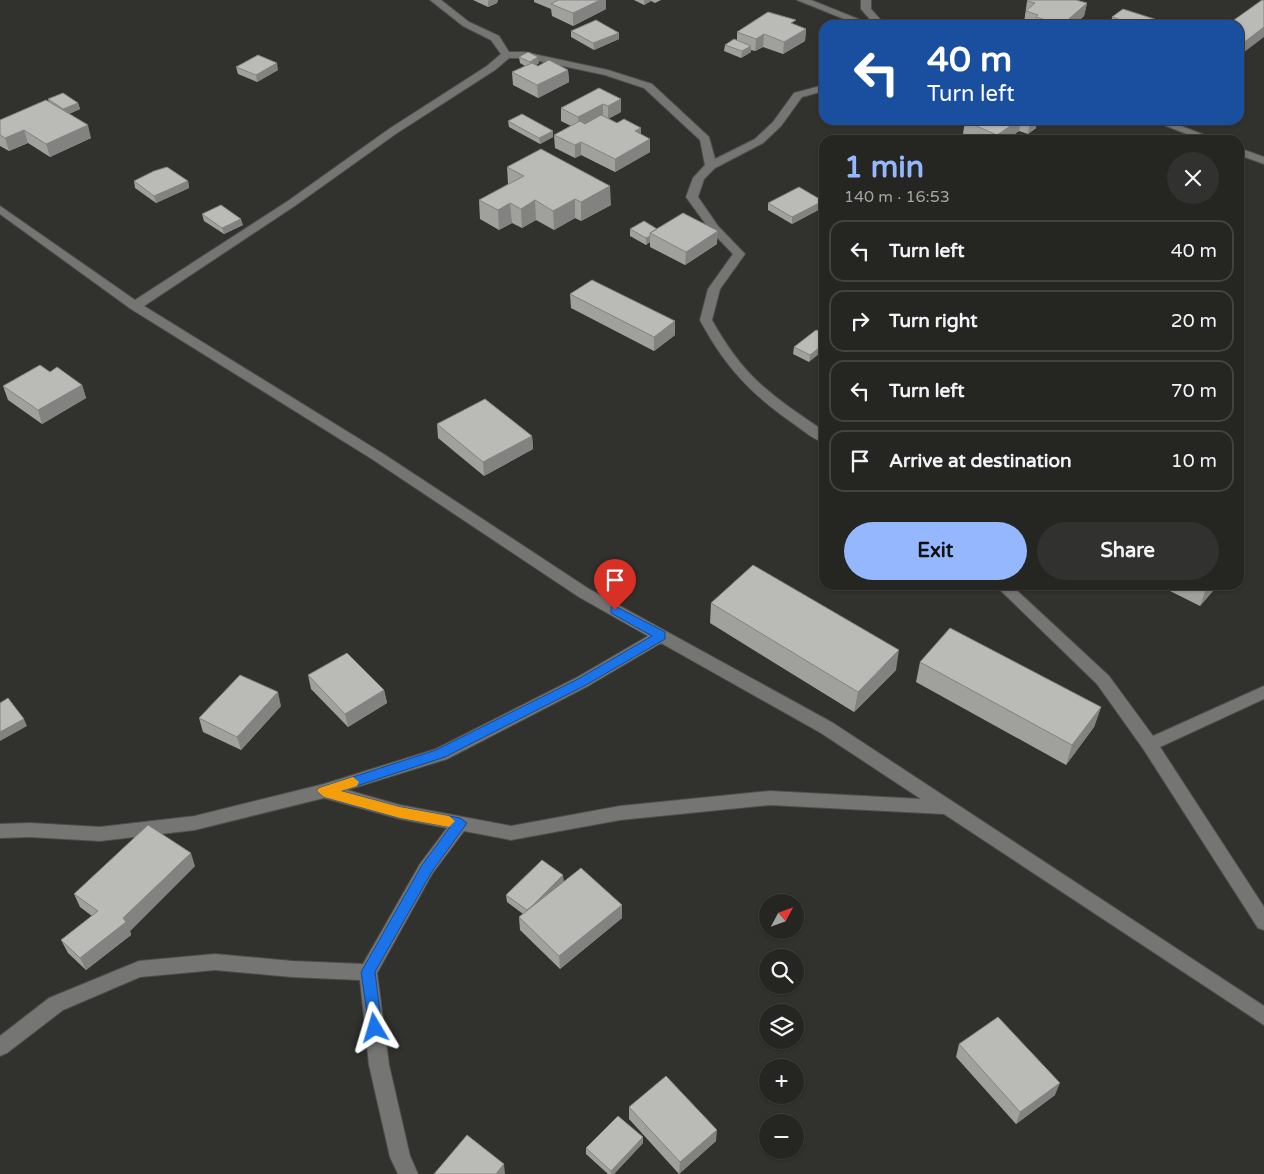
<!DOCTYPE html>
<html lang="en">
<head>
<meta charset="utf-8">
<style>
  :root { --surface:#252522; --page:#31312f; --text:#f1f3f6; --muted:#a3a5a5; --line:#424240; --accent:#94b7fd }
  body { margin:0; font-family:"Varela Round",sans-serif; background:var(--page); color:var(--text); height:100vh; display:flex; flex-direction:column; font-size:19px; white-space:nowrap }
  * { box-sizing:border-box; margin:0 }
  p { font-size:16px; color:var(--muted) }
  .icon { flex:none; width:28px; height:28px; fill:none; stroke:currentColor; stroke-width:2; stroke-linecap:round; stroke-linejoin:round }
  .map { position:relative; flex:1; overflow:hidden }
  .panel { position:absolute; left:819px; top:135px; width:425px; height:455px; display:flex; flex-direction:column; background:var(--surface); border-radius:15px; box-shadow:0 1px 4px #0004,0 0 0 1px var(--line) }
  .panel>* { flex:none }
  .banner { position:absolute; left:819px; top:20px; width:425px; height:105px; border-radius:15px; box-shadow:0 1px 4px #0004,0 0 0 1px var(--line); background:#1a4fa0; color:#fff; overflow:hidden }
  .needle { width:32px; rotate:49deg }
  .buttons { position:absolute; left:759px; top:894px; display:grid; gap:10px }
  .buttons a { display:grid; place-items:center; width:45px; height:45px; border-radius:50%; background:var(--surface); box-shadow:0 1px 4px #0004,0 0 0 1px var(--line); font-size:25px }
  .pin { position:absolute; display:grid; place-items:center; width:42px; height:42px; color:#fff; margin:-51px -21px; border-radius:50% 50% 50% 0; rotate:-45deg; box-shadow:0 0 5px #0007 }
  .pin .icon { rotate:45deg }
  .me { position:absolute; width:55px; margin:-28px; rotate:353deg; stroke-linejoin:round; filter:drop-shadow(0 0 4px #0008) }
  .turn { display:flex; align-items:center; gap:18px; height:105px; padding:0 25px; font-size:22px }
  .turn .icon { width:65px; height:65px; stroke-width:2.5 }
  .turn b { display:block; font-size:35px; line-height:42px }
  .round { display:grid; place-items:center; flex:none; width:52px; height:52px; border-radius:26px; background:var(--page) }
  .headline { display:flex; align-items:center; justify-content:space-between; height:85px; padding:0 25px }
  h1 { font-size:30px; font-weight:700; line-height:38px; color:var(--accent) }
  .primary-button { display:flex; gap:10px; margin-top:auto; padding:10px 25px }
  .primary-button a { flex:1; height:58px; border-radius:30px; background:var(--accent); color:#111; font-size:20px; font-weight:700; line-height:58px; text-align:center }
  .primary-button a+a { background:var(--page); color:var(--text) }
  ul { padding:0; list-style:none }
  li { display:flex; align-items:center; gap:15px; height:62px; margin:0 10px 8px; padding:0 15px; border:2px solid var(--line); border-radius:15px }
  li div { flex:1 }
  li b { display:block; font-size:19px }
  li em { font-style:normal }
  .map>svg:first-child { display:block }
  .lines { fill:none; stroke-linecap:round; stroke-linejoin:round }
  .street-casing { stroke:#4e4e4d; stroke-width:2 }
  .street { fill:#757673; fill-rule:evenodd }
  .wall { fill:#a0a09d }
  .shaded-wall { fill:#828280 }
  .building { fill:#babab7; stroke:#828280 }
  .route { fill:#1a73e8; stroke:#114b97 }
  .slow { fill:#f59e0b }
</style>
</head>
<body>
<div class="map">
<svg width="1264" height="1174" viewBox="0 0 1264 1174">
  <rect width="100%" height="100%" fill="#31312e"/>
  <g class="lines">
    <defs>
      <path id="street" d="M430 0H441L469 22 499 36 509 52H524L608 70 652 84 709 137 715 159 755 139 773 122 794 93 824 85V91L802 97 781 126 763 143 715 168 704 179 698 197 718 226 745 254 720 289 712 320C744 378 771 395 824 431V442C813 440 803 430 794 424 751 394 725 367 700 320L708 289 733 254 710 230 686 197 693 178 705 165 700 140 644 88 605 75 563 66 524 58H509L495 70 397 133 296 205 144 306 382 453 589 589 833 723 1264 1006V1025L944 814 770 805 620 820 511 840 464 831 432 874 377 973 389 1065 410 1156 418 1174H398L390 1157 369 1065 360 980 292 977 215 970 140 977 63 1010 7 1053 0 1056V1036L49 998 139 961 215 954 292 961 363 964 420 864 447 828 400 819 324 798 195 830 100 841 30 837 0 838V824L30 823 100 827 195 816 324 784 436 749 576 678 648 636 579 597 372 459 131 309 0 214V206L135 300 288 201 389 129 487 66 501 54 491 40 463 26ZM661 643 821 733 921 799 770 791 620 806 511 826 400 805 347 790 447 759 588 686Z
        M797 0H811L873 25H859Z
        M861 0H871V9L885 25H875L861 9Z
        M1151 120H1166L1217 140H1202Z
        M1239 148 1264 157V164L1239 155Z
        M995 585H1011L1109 676 1153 736 1264 686V699L1160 747 1264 907V930L1258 928 1144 750 1097 684Z"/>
    </defs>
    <use href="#street" class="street-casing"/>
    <use href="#street" class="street"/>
  </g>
  <path class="wall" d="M473 0H498L497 3 488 7Z
    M534 0H606V9L573 26 552 16 551 9 534 2Z
    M634 0H661L655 3 651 1 644 5Z
    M1262 0 1239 56V25Z
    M1027 1 1087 3 1084 16 1074 25H1030L1024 23Z
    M1112 17 1173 25H1111Z
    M796 25 806 29 805 41 783 54 763 47 755 51 751 50V52L741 58 724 51 725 45 737 40V32Z
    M571 31 619 39 594 50 571 37Z
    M519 57 539 63 536 65 538 66 568 70 569 82 538 98 513 85 512 72 525 66 520 63Z
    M236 67 278 70 257 82 238 74Z
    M599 88 621 112 608 119 641 134 650 152 615 172 581 155 575 158 555 148 554 135 571 126 561 121V108Z
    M48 99 78 103 80 109 69 114 91 138 50 157 28 143 9 151 0 146V120L49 102Z
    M930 120H948L940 125Z
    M966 120H1037L1036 128 1028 134 1019 131 1006 140H976L963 134 965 121Z
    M508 121 553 131V137L540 144 509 127Z
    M507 167 611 205 581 221 575 218 554 230 536 220 522 228 512 223 499 230 480 219 479 200 508 184Z
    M134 181H188L189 188 156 203 135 188Z
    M823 201 822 208 792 224 768 210V203Z
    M202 214 243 225 224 234 204 221Z
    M824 227V243L820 242 822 228Z
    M630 229H657L717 244 685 265 650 247V242L646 245 630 236Z
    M570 294 675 335 654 351 571 308Z
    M824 333 809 362 793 354 794 347Z
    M50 372 82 385 86 398 42 424 8 400 3 386Z
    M437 424 532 436 533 449 484 476 438 438Z
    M1158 585H1218L1200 606Z
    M711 603 896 670 854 712 710 623Z
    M920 662 1101 707 1094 727 1066 765 916 682Z
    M308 675 384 690 387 703 348 727 311 689Z
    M281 706 241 750 203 732 199 718Z
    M195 866 130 931 131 935 86 970 68 953 61 940 92 916 80 907 74 894Z
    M564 882 622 905V918L560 969 520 930 519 917 523 914 507 902 506 895Z
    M959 1044 1055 1095 1016 1124 956 1057Z
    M629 1107 716 1141 679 1174 629 1119Z
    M643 1137V1143L614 1174H608L586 1154V1148Z"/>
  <path class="shaded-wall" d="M490 0H498L497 3 488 7V1Z
    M595 0H606V9L573 26V13Z
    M644 0H651V1L644 5Z
    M1087 3 1084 16 1074 25H1062Z
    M1264 27V37L1239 56 1242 44Z
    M806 29 805 41 783 54 784 42Z
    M619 33V39L594 50 593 43Z
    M764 34 763 47 755 51 756 39Z
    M751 46V52L741 58 742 51Z
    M538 57 539 63 530 68V62Z
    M277 63 278 70 257 82 256 75Z
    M568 70 569 82 538 98 537 85Z
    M621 99V112L608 119V106Z
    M78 103 80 109 64 116 63 109Z
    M603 104V116L579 129 578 117Z
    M940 120H948L940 125Z
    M1019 120H1021L1019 131 1006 140H996L997 135Z
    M1029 120H1037L1036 128 1028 134 1030 121Z
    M88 125 91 138 50 157 46 144Z
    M641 128V141L635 131Z
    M24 130 28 143 9 151 5 138Z
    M553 131V137L540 144 539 138Z
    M650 139V152L615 172V159Z
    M581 142V155L575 158V145Z
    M188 181 189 188 156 203 154 196Z
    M610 186 611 205 581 221V202Z
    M575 199V218L554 230 553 211Z
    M535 200 536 220 522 228 521 209Z
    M823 201 822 208 792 224V217Z
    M510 203 512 223 499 230 498 210Z
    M241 219 243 225 224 234 222 228Z
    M718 231 717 244 685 265 686 252Z
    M650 236V242L646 245V238Z
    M675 321V335L654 351V337Z
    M824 344V350L809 362 810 355Z
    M82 385 86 398 42 424 38 410Z
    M532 436 533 449 484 476 483 462Z
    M1208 585H1218L1200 606 1207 586Z
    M899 650 896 670 854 712 858 692Z
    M384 690 387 703 348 727 345 714Z
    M278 692 281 706 241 750 237 737Z
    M1101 707 1094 727 1066 765 1072 745Z
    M24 719 27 726 0 741V732Z
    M191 853 195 866 130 931 131 935 86 970 80 958 123 918Z
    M563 875 564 882 528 911Z
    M622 905V918L560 969 559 956Z
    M1060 1083 1055 1095 1016 1124 1020 1112Z
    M717 1130 716 1141 679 1174 680 1162Z
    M643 1137V1143L614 1174H611V1171Z
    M504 1164 505 1174H496Z"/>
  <path class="building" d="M558 0H600L573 13 551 4Z
    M1028 0H1076L1087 3 1062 25 1036 17 1038 15 1026 11 1035 3 1027 1Z
    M1262 0H1264V27L1242 44 1239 43V25H1227Z
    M1123 9 1173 25H1137L1112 17Z
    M768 12 796 20 791 23 806 29 784 42 764 34 756 39 737 32Z
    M596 20 619 33 593 43 571 31Z
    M734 39 751 46 742 51 725 45Z
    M528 52 538 57 530 62 519 57Z
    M258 55 277 63 256 75 236 67Z
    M549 60 568 70 537 85 512 72 532 63 538 66Z
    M599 88 621 99 608 106 603 104 578 117 561 108Z
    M63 93 78 103 63 109 48 99Z
    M46 100 88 125 46 144 24 130 5 138 0 135V120Z
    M522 114 553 131 539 138 508 121Z
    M601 115 617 123 624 119 641 128 635 131 650 139 615 159 581 142 575 145 554 135 580 121 585 124Z
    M966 120H1019L997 135 965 121Z
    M541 149 610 186 581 202 575 199 553 211 535 200 521 209 510 203 498 210 479 200 524 176 507 167Z
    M167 167 188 181 154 196 134 181 154 171Z
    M799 187 823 201 792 217 768 203Z
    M221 205 241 219 222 228 202 214Z
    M683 213 718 231 686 252 650 233Z
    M644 221 657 229 650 233V236L646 238 630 229Z
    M592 280 675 321 654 337 570 294Z
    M816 330 824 333V344L810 355 794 347Z
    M40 365 50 372 57 367 82 385 38 410 3 386Z
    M485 399 532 436 483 462 437 424Z
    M753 565 899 650 858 692 711 603Z
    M950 628 1101 707 1072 745 920 662Z
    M347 653 384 690 345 714 308 675Z
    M240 675 278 692 237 737 199 718Z
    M8 698 24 719 0 732V703Z
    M148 825 191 853 123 918 126 922 80 958 61 940 98 911 74 894Z
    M542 860 563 875 532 906 527 910 506 895Z
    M581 868 622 905 559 956 519 917Z
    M998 1017 1060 1083 1020 1112 959 1044Z
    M666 1076 717 1130 680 1162 629 1107Z
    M618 1116 643 1137 611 1171 586 1148Z
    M467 1135 504 1164 496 1174H434Z"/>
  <path class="route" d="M615 606 665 632V639L586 685 445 757 341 791 400 807 460 818 467 823 431 873 375 972 382 1028 380 1033 375 1035 370 1033 361 972 422 865 450 827 400 818 324 797 317 791 319 788 436 750 578 679 652 636 611 613V607Z"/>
  <path class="slow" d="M353 777 359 782 357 786 341 791 400 807 449 816 455 821 449 827 400 818 324 797 317 791 319 788Z"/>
</svg>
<div class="buttons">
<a><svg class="needle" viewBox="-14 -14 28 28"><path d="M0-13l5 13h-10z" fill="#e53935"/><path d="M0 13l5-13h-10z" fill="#a3a5a5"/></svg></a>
<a><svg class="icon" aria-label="search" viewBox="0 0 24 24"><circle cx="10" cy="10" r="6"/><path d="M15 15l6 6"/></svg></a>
<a><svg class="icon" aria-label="layers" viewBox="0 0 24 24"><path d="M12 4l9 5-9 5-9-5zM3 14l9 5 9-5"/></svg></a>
<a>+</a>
<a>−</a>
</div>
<div class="pin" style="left:615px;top:610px;background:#d93025"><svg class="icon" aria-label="arrive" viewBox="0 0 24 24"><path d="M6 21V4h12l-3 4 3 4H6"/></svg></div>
<svg class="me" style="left:375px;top:1028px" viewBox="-20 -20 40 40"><path d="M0-17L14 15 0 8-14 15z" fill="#1a73e8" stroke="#fff" stroke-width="4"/></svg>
<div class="banner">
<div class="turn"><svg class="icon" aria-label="left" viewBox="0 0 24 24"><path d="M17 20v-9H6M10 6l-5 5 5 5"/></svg><div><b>40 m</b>Turn left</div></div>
</div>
<section class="panel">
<div class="headline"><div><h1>1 min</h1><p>140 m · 16:53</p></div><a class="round"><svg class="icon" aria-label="close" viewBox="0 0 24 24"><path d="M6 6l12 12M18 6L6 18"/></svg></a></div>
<ul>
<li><svg class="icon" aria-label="left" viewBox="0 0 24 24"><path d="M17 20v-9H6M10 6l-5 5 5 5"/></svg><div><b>Turn left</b></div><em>40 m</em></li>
<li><svg class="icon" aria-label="right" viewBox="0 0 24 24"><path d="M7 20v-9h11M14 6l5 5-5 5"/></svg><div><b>Turn right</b></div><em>20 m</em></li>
<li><svg class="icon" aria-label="left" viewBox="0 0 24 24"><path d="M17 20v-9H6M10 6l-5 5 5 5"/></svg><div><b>Turn left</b></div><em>70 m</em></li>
<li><svg class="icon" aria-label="arrive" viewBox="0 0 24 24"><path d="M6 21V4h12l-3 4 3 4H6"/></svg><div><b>Arrive at destination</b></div><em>10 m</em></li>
</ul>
<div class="primary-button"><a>Exit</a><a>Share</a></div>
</section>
</div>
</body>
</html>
